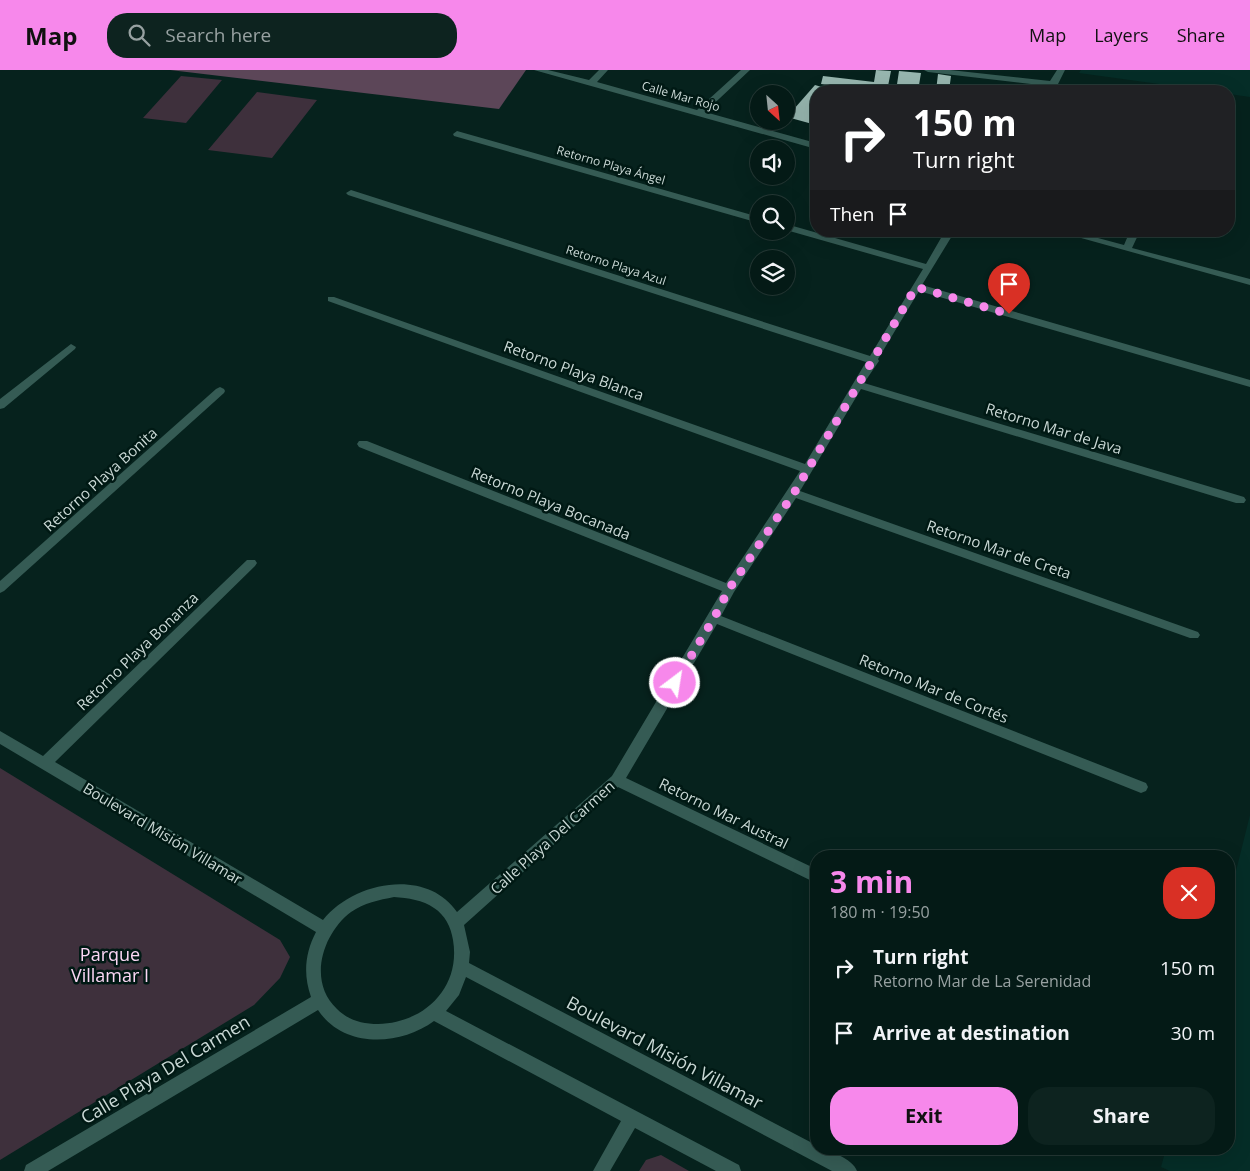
<!DOCTYPE html>
<html lang="en">
<head>
<meta charset="utf-8">
<style>
  :root { --surface:#041a16; --page:#0d231f; --text:#f1f3f6; --muted:#97a1a1; --line:#253835; --accent:#f788eb }
  body { margin:0; font-family:"Open Sans",sans-serif; background:var(--page); color:var(--text); height:100vh; display:flex; flex-direction:column; font-size:19px; white-space:nowrap }
  * { box-sizing:border-box; margin:0 }
  p { font-size:16px; color:var(--muted) }
  .icon { flex:none; width:28px; height:28px; fill:none; stroke:currentColor; stroke-width:2; stroke-linecap:round; stroke-linejoin:round }
  .map { position:relative; flex:1; overflow:hidden }
  .drawer { position:absolute; left:810px; top:780px; width:425px; height:305px; display:flex; flex-direction:column; background:var(--surface); border-radius:20px; box-shadow:0 5px 20px #0002,0 0 0 1px var(--line) }
  .drawer>* { flex:none }
  .top-card { position:absolute; left:810px; top:15px; width:425px; height:152px; border-radius:20px; box-shadow:0 5px 20px #0002,0 0 0 1px var(--line); background:#202124; color:#fff; overflow:hidden }
  .needle { width:32px; rotate:153deg }
  .tools { position:absolute; left:750px; top:15px; display:grid; gap:10px }
  .tools a { display:grid; place-items:center; width:45px; height:45px; border-radius:50%; background:var(--surface); box-shadow:0 5px 20px #0002,0 0 0 1px var(--line); font-size:25px }
  .pin { position:absolute; display:grid; place-items:center; width:42px; height:42px; color:#fff; margin:-51px -21px; border-radius:50% 50% 50% 0; rotate:-45deg; box-shadow:0 0 5px #0007 }
  .pin .icon { rotate:45deg }
  .me { position:absolute; width:55px; margin:-28px; rotate:31deg; stroke-linejoin:round; filter:drop-shadow(0 0 4px #0008) }
  .turn { display:flex; align-items:center; gap:18px; height:105px; padding:0 20px; font-size:22px }
  .turn .icon { width:65px; height:65px; stroke-width:2.5 }
  .turn b { display:block; font-size:35px; line-height:42px }
  .then { display:flex; align-items:center; height:48px; padding:0 20px; background:#0003; gap:10px; font-size:19px }
  .round { display:grid; place-items:center; flex:none; width:52px; height:52px; border-radius:20px; background:var(--page) }
  .overview { display:flex; align-items:center; justify-content:space-between; height:85px; padding:0 20px }
  h1 { font-size:30px; font-weight:700; line-height:38px; color:var(--accent) }
  .primary-button { display:flex; gap:10px; margin-top:auto; padding:10px 20px }
  .primary-button a { flex:1; height:58px; border-radius:20px; background:var(--accent); color:#111; font-size:20px; font-weight:700; line-height:58px; text-align:center }
  .primary-button a+a { background:var(--page); color:var(--text) }
  ul { padding:0; list-style:none }
  li { display:flex; align-items:center; gap:15px; height:65px; padding:0 20px }
  li div { flex:1 }
  li b { display:block; font-size:19px }
  li em { font-style:normal }
  header { display:flex; align-items:center; gap:30px; box-sizing:border-box; height:70px; padding:0 25px; background:var(--accent); color:#111 }
  header strong { font-size:24px }
  nav { display:flex; gap:28px; margin-inline-start:auto; font-size:18px }
  .search { width:350px; height:45px; background:var(--page); display:flex; align-items:center; gap:12px; box-sizing:border-box; padding:0 18px; border-radius:20px; color:var(--muted); font-size:19px }
  .map>svg:first-child { display:block }
  .built { fill:#052d27 }
  .green { fill:#3e303c }
  .forest { fill:#5c4658 }
  .building { fill:#97b6af }
  .lines { fill:none; stroke-linecap:round; stroke-linejoin:round }
  .minor { fill:#355b54; fill-rule:evenodd }
  .route { stroke:#f788eb; stroke-width:9; stroke-dasharray:0 16.2 }
  .labels { text-anchor:middle; dominant-baseline:central; stroke-width:5; stroke-linejoin:round; paint-order:stroke }
  .far-street-label { font-size:12px; fill:#cad9d6; stroke:#001914 }
  .street-label { font-size:15px; fill:#cad9d6; stroke:#001914 }
  .near-park-label { font-size:18px; fill:#fbd7f5; stroke:#001914 }
  .near-street-label { font-size:18px; fill:#cad9d6; stroke:#001914 }
</style>
</head>
<body>
<header>
<strong>Map</strong>
<div class="search"><svg class="icon" aria-label="search" viewBox="0 0 24 24"><circle cx="10" cy="10" r="6"/><path d="M15 15l6 6"/></svg>Search here</div>
<nav><a>Map</a><a>Layers</a><a>Share</a></nav>
</header>
<div class="map">
<svg width="1250" height="1101" viewBox="0 0 1250 1101">
  <rect width="100%" height="100%" fill="#06221d"/>
  <path class="built" d="M1081 0H1250V27L1229 24V21H1210L1079 3Z
    M1250 745V1101H1170L1161 1097 1166 1079H1229V829Z"/>
  <path class="green" d="M181 6 222 10 186 53 143 48Z
    M257 22 317 30 272 88 208 80Z
    M0 698 280 870 290 887 280 908 254 935 0 1090Z
    M661 1085 689 1101H639L646 1090Z"/>
  <path class="forest" d="M170 0H526L499 39Z"/>
  <path class="building" d="M876 0 891 1 887 21 821 14 823 6 874 12Z
    M899 1 921 3 918 21H896Z
    M938 4 951 6 949 21H936Z
    M815 15 835 21H816V55L787 47Z"/>
  <g class="lines">
    <path class="minor" d="M534 0H548L589 10 599 0H608L597 12 697 40 741 0H750L705 42 816 73V79Z
      M924 0H950L1050 11 1057 0H1065L1058 14 1051 21 1046 19 1048 16 928 2Z
      M457 61 759 147V153L454 66 453 64Z
      M351 120 870 286 923 199 786 160V154L926 194 945 161H955L922 215 1250 310V317L919 221 878 289 879 291 864 313 1244 427 1246 430 1244 433H1236L861 319 800 421 1198 562 1200 565 1198 568H1190L796 428 734 522 721 546 1146 713 1148 717 1146 721 1141 723 1136 721 717 554 626 708 816 799V813L618 717 464 855 470 882 469 893 816 1075V1079C828 1079 853 1089 857 1101H832L466 907 459 925 446 941 739 1095 741 1101H716L635 1058 610 1101H593L621 1051 434 951C400 976 344 979 318 940L48 1101H24L26 1095 311 927C303 904 305 883 316 862L0 674V661L43 686 247 490H255L257 493 255 496 55 692 323 850C353 812 426 797 457 842L612 706 722 521 359 377 357 374 359 371H367L726 513 800 401 328 231V227H334L805 394 866 292 348 125 346 123ZM394 827C408 828 423 830 434 838 445 845 451 857 453 870 461 917 425 953 378 954 362 954 348 950 337 939 307 911 323 863 351 842 364 833 379 830 394 827Z
      M1056 161H1072L1124 175 1130 161H1140L1132 178 1250 209V215Z
      M71 274 76 277 75 279 4 338 0 339V329Z
      M220 317 224 319 225 321 224 323 4 521 0 523V511L216 319Z"/>
  </g>
  <g class="lines">
    <path class="route" d="M675 613 714 548 729 519 794 423 916 217 1009 244"/>
  </g>
  <g class="labels">
    <g class="far-street-label">
      <text transform="translate(681 26) rotate(16)">Calle Mar Rojo</text>
      <text transform="translate(611 95) rotate(16)">Retorno Playa Ángel</text>
      <text transform="translate(616 195) rotate(18)">Retorno Playa Azul</text>
    </g>
    <g class="street-label">
      <text transform="translate(574 300) rotate(20)">Retorno Playa Blanca</text>
      <text transform="translate(1054 358) rotate(17)">Retorno Mar de Java</text>
      <text transform="translate(100 409) rotate(-42)">Retorno Playa Bonita</text>
      <text transform="translate(551 433) rotate(22)">Retorno Playa Bocanada</text>
      <text transform="translate(999 479) rotate(19)">Retorno Mar de Creta</text>
      <text transform="translate(137 581) rotate(-44)">Retorno Playa Bonanza</text>
      <text transform="translate(934 618) rotate(22)">Retorno Mar de Cortés</text>
      <text transform="translate(724 743) rotate(26)">Retorno Mar Austral</text>
      <text transform="translate(163 763) rotate(31)">Boulevard Misión Villamar</text>
      <text transform="translate(552 767) rotate(-42)">Calle Playa Del Carmen</text>
    </g>
    <g class="near-park-label">
      <text x="110" y="884">Parque<tspan x="110" dy="21">Villamar I</tspan></text>
    </g>
    <g class="near-street-label">
      <text transform="translate(665 982) rotate(28)">Boulevard Misión Villamar</text>
      <text transform="translate(165 999) rotate(-31)">Calle Playa Del Carmen</text>
    </g>
  </g>
</svg>
<div class="tools">
<a><svg class="needle" viewBox="-14 -14 28 28"><path d="M0-13l5 13h-10z" fill="#e53935"/><path d="M0 13l5-13h-10z" fill="#97a1a1"/></svg></a>
<a><svg class="icon" aria-label="sound" viewBox="0 0 24 24"><path d="M4 9h4l5-4v14l-5-4H4zM17 9q2 3 0 6"/></svg></a>
<a><svg class="icon" aria-label="search" viewBox="0 0 24 24"><circle cx="10" cy="10" r="6"/><path d="M15 15l6 6"/></svg></a>
<a><svg class="icon" aria-label="layers" viewBox="0 0 24 24"><path d="M12 4l9 5-9 5-9-5zM3 14l9 5 9-5"/></svg></a>
</div>
<div class="pin" style="left:1009px;top:244px;background:#d93025"><svg class="icon" aria-label="arrive" viewBox="0 0 24 24"><path d="M6 21V4h12l-3 4 3 4H6"/></svg></div>
<svg class="me" style="left:675px;top:613px" viewBox="-20 -20 40 40"><circle r="17" fill="#f788eb" stroke="#fff" stroke-width="3"/><path d="M0-11L8 9 0 5-8 9z" fill="#fff"/></svg>
<div class="top-card">
<div class="turn"><svg class="icon" aria-label="right" viewBox="0 0 24 24"><path d="M7 20v-9h11M14 6l5 5-5 5"/></svg><div><b>150 m</b>Turn right</div></div>
<div class="then">Then<svg class="icon" aria-label="arrive" viewBox="0 0 24 24"><path d="M6 21V4h12l-3 4 3 4H6"/></svg></div>
</div>
<section class="drawer">
<div class="overview"><div><h1>3 min</h1><p>180 m · 19:50</p></div><a class="round" style="background:#d93025;color:#fff"><svg class="icon" aria-label="close" viewBox="0 0 24 24"><path d="M6 6l12 12M18 6L6 18"/></svg></a></div>
<ul>
<li><svg class="icon" aria-label="right" viewBox="0 0 24 24"><path d="M7 20v-9h11M14 6l5 5-5 5"/></svg><div><b>Turn right</b><p>Retorno Mar de La Serenidad</p></div><em>150 m</em></li>
<li><svg class="icon" aria-label="arrive" viewBox="0 0 24 24"><path d="M6 21V4h12l-3 4 3 4H6"/></svg><div><b>Arrive at destination</b></div><em>30 m</em></li>
</ul>
<div class="primary-button"><a>Exit</a><a>Share</a></div>
</section>
</div>
</body>
</html>
